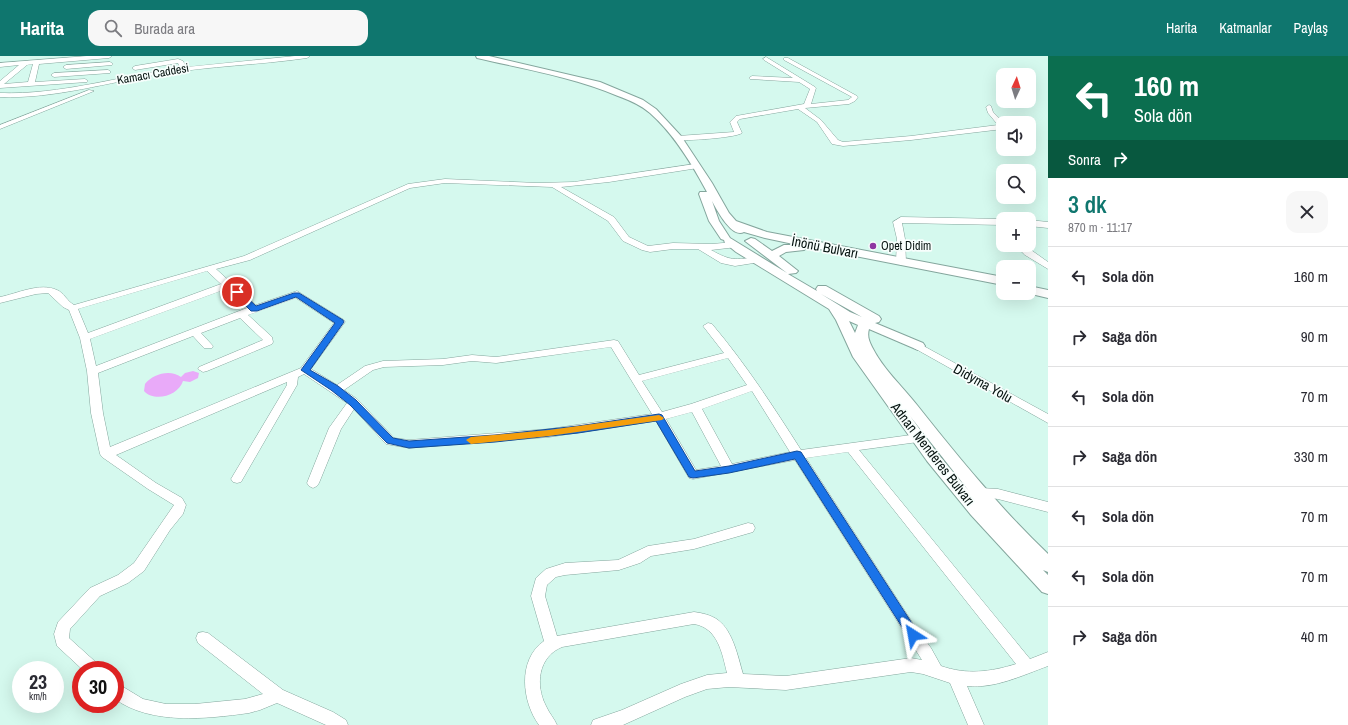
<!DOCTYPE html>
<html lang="tr">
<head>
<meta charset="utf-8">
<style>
  :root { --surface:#fff; --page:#f7f7f7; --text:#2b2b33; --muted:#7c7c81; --line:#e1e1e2; --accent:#0f766e }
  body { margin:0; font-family:"Archivo Narrow",sans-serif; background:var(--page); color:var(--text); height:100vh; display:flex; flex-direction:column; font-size:15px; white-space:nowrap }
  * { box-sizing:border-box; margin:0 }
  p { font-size:13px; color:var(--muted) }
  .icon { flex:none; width:22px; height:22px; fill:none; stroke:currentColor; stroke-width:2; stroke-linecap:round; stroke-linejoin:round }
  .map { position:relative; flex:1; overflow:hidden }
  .details { display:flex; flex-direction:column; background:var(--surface); width:300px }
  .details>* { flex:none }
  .top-card { background:#0b6e4f; color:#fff; overflow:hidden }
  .needle { width:26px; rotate:4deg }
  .controls { position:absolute; left:996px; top:12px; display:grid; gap:8px }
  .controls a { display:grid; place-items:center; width:40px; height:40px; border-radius:8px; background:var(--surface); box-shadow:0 4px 16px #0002; font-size:20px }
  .speed { position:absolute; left:12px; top:605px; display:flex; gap:8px; font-size:20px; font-weight:700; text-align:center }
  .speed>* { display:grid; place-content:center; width:52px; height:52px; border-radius:50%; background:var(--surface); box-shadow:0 4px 16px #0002; line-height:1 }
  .speed small { font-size:10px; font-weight:400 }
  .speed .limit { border:6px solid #d22; background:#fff; color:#111 }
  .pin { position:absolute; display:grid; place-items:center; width:34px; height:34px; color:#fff; margin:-17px; border:2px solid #fff; border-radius:50%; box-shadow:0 1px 4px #0007 }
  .me { position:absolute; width:44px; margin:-22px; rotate:326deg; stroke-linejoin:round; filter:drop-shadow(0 0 3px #0008) }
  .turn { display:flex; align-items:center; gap:14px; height:84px; padding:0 20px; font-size:18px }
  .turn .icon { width:52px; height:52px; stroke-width:2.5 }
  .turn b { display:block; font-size:28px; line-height:34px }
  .then { display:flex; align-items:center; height:38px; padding:0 20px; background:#0003; gap:8px; font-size:15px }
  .round { display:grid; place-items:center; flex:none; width:42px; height:42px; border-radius:12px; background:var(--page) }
  .head { display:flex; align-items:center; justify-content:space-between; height:68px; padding:0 20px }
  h1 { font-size:24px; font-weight:600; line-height:30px; color:var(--accent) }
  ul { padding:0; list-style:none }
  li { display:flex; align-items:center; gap:12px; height:60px; padding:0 20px; border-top:1px solid var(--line) }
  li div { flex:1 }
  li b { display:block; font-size:15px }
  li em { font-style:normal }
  header { display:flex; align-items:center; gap:24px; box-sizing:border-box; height:56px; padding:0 20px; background:var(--accent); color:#fff }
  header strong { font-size:19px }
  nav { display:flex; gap:22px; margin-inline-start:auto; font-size:14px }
  .search { width:280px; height:36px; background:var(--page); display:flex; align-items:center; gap:10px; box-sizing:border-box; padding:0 14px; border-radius:12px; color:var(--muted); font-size:15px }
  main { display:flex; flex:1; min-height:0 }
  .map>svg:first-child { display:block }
  .water { fill:#e9aaf9 }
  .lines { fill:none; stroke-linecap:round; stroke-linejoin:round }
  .minor-casing { stroke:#84a69d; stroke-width:1 }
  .major-casing { stroke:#84a69d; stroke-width:2 }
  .minor { fill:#fff; fill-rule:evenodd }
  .major { fill:#fff; fill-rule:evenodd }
  .route { fill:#1a73e8; stroke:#114b97 }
  .slow { fill:#f59e0b }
  .poi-dot { fill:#8e36a2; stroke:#f7fefc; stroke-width:1.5 }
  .labels { text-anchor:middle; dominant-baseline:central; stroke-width:3.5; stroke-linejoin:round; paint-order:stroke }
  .far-street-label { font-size:12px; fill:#05120f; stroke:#f7fefc }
  .far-poi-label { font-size:12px; fill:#05120f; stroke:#f7fefc; text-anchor:start }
  .street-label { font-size:14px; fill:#05120f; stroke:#f7fefc }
</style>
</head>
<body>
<header>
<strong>Harita</strong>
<div class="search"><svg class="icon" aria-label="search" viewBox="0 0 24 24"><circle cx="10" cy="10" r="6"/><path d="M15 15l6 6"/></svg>Burada ara</div>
<nav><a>Harita</a><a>Katmanlar</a><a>Paylaş</a></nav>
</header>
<main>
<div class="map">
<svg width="1048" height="669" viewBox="0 0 1048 669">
  <rect width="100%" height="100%" fill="#d5f9ee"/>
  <path class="water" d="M193 315 199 317 198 322 190 326 183 325C179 339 155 347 144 335L145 328C153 318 170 313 181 321L185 317Z"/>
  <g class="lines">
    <defs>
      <path id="minor" d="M87 0H112L109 2 39 8 35 26 85 23 88 25 87 26 0 32V25L19 9 0 11V7ZM33 8 28 26 4 28 27 9Z
        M295 0H310L307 2C259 9 210 10 162 18 107 26 56 43 0 41V37C61 39 119 20 180 12L178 7 135 14 132 12 135 10 178 3 183 5 186 11Z
        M766 1 815 31 816 32 811 48 848 44 852 41 784 4V2H788L857 40 858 41 855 45 849 48 805 52 821 64 838 84 843 86 911 80 998 69 988 57 986 51 989 49 991 50 993 56 1004 67 1003 73 911 84 843 90 832 88 817 66 798 53 740 63 737 66 742 77C735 82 685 85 675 84L674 82 678 80 734 76 730 66 736 60 804 48 810 33 799 26 750 23 749 22 752 20 793 22 764 4 763 3Z
        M110 6 113 8 112 9 66 13 63 11 66 9Z
        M108 14 110 15V17L54 21 51 19 54 17Z
        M89 34 94 35 0 73V69Z
        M695 108 699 110 698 112 609 126 561 131 614 161 629 181 648 190 673 187 712 188 734 186 738 189 737 191 711 194C731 205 734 204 757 201L760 202 762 204 760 206 735 210 721 207 698 193H673L650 196 642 194 623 185 608 165 552 131 445 127 410 132 250 204 216 213 256 249 297 235 344 264 345 266 311 313 337 329 365 310 383 305 443 303 472 299 496 301 614 284 618 285 639 319 724 297 703 270 708 267 712 268C745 307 773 350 801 394L918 378 922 379 924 382 922 385 918 386 859 394 1030 603 1048 596V610C1023 619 995 633 967 630L984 669H968L950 627 923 618 911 616 786 634 729 631 707 633 685 641 623 669H591L593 664 622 654 681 628 707 619 727 617C722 597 718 572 694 568L562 591C538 601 535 629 546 650 549 657 554 662 557 669H539C522 646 517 604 544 585L531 540 536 522 546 513 565 507 618 504 648 490 694 483 748 467 753 468 755 472 753 476 694 493 651 500 640 507 619 514 565 519 556 521 547 529 545 540 557 580 694 556C702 557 711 559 718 564 733 575 738 601 743 618L786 620 911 602 922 604 795 404 693 423 689 422 656 365 549 381 409 392 386 388 354 353 341 373 319 427 317 430 313 432 309 430 307 427 329 372 347 347 304 318 298 321 297 329 241 426 237 427 233 426 231 423 287 329V326L116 399 156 427 182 442 186 449 183 458 170 474 144 515 128 527 100 540 70 573 69 582 99 609 102 614H83L57 590 54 578 58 566 90 532 118 519 134 507 174 449 148 433 102 401 100 398 91 357 87 315 80 282 69 254 63 251 48 237 36 238 0 247V241C16 238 40 226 57 234 64 237 67 245 74 249L244 200 408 128 445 123 538 127 574 126ZM207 215 221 228 88 277 78 253ZM226 233 247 252 96 310 90 283ZM296 242 334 267 301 312 110 391 103 357 98 317 193 280 204 292H212L213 290 201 277 240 262 263 284 199 311 198 313 203 316 207 315 272 288 273 286 272 281 248 259ZM611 291 652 358 549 373 409 384 394 382 357 343 344 334 373 314 384 311 443 309 472 305 496 307ZM728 302 747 329 691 348 662 356 642 325ZM752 335 790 396 732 408 702 353ZM692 356 721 410 696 414 666 363ZM848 396 1016 608C990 616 967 619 941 610L931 592 912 566 806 402Z
        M901 161 1003 163V169L902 167 905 183 906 206 901 209 896 206 897 183 893 166Z
        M1029 164 1048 166V172L1029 170Z
        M1015 189H1024L1048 206V213L1025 199Z
        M918 287 1048 358V367L914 292 913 290 914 288Z
        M980 432 998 433 1048 446V456L998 443 976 440 974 437 976 434Z
        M203 576 208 577 283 634 333 656 346 664 348 669H326L277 647 260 654 249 657C206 663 151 669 115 643V626L143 643 166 648H195L245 643 263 638 198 587 196 582 198 577Z"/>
      <path id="major" d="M476 0H489L600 26 643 44 656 53 681 80 712 127 729 157 736 165 767 176 1003 221V229L804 190 806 192 804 194 786 196 779 200 798 215 796 217 788 218 817 235 816 233 818 230H826L879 260 881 263 879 266 875 267 923 287 925 290 923 293 918 294 869 273C867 280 869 285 872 291 883 313 902 330 917 349 958 401 1000 452 1048 498V516L1043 514 1048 519V538L1042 536 971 459 927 405 853 301 836 264 829 253 736 196 725 187 724 184 721 183 709 165 699 138 700 136H707C692 108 674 78 650 57 641 49 629 44 618 40 573 21 524 13 477 2ZM712 145C717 154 732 183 744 176L765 182 798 189H784L772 195 755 183 751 182 745 185 787 217 730 182 719 165ZM821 238 862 261 850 256ZM849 265 858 269 855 277ZM910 360 969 435 937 397Z
        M1029 230 1048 234V242L1027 237H1029Z"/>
    </defs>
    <use href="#minor" class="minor-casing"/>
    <use href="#major" class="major-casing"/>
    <use href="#minor" class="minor"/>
    <use href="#major" class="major"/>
  </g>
  <path class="route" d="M237 234 240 235 256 250 294 237H299L343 264 344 266 310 314 338 330 356 344 393 382 409 385 495 379 578 370 659 358 662 359 695 415 729 410 797 395 801 396 917 575 919 579 917 582 913 584 909 582 795 403 729 417 693 422 689 421 656 365 578 377 495 386 409 392 387 387 350 349 331 334 301 314 335 267 296 241 257 255H251L234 238V235Z"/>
  <path class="slow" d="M659 359 664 362 662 364 549 380 471 388 466 384 471 381 549 374Z"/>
  <circle class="poi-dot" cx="873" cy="190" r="4"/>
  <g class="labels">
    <g class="far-street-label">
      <text transform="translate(153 18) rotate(-10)">Kamacı Caddesi</text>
    </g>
    <g class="far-poi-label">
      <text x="881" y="190">Opet Didim</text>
    </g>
    <g class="street-label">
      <text transform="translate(825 191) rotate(11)">İnönü Bulvarı</text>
      <text transform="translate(983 327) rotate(29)">Didyma Yolu</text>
      <text transform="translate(933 398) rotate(52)">Adnan Menderes Bulvarı</text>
    </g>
  </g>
</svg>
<div class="controls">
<a><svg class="needle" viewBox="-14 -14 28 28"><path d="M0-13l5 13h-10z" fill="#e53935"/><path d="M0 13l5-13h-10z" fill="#7c7c81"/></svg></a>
<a><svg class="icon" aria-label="sound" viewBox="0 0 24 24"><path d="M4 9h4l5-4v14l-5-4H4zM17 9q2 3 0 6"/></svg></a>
<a><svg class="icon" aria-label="search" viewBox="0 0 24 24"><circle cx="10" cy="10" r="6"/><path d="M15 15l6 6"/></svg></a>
<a>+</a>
<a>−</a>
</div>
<div class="speed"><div>23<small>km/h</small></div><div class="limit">30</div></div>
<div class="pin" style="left:237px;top:236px;background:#d93025"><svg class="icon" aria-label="arrive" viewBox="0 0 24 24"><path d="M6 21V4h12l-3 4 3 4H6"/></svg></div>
<svg class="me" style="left:913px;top:579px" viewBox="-20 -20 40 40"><path d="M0-17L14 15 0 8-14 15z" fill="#1a73e8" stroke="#fff" stroke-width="4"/></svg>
</div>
<section class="details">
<div class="top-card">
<div class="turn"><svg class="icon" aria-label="left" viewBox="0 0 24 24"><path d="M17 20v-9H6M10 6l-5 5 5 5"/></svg><div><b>160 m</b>Sola dön</div></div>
<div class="then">Sonra<svg class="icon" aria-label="right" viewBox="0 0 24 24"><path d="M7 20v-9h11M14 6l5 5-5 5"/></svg></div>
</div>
<div class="head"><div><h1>3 dk</h1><p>870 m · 11:17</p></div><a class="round"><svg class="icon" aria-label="close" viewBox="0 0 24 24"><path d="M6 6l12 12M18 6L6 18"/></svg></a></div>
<ul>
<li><svg class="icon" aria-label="left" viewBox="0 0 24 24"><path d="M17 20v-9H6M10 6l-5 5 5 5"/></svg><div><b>Sola dön</b></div><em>160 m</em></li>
<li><svg class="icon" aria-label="right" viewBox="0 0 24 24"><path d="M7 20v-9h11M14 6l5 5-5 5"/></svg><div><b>Sağa dön</b></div><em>90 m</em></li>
<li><svg class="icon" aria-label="left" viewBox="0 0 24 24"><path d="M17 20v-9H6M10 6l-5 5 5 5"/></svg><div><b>Sola dön</b></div><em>70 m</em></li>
<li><svg class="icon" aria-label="right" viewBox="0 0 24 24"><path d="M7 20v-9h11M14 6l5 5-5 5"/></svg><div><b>Sağa dön</b></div><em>330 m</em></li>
<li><svg class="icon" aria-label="left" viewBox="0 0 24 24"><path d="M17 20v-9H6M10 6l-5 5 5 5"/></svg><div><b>Sola dön</b></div><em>70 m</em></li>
<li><svg class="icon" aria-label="left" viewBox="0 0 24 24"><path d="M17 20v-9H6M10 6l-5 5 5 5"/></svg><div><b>Sola dön</b></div><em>70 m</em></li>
<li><svg class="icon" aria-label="right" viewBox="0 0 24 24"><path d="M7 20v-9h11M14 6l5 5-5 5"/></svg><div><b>Sağa dön</b></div><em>40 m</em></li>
</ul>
</section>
</main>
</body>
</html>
